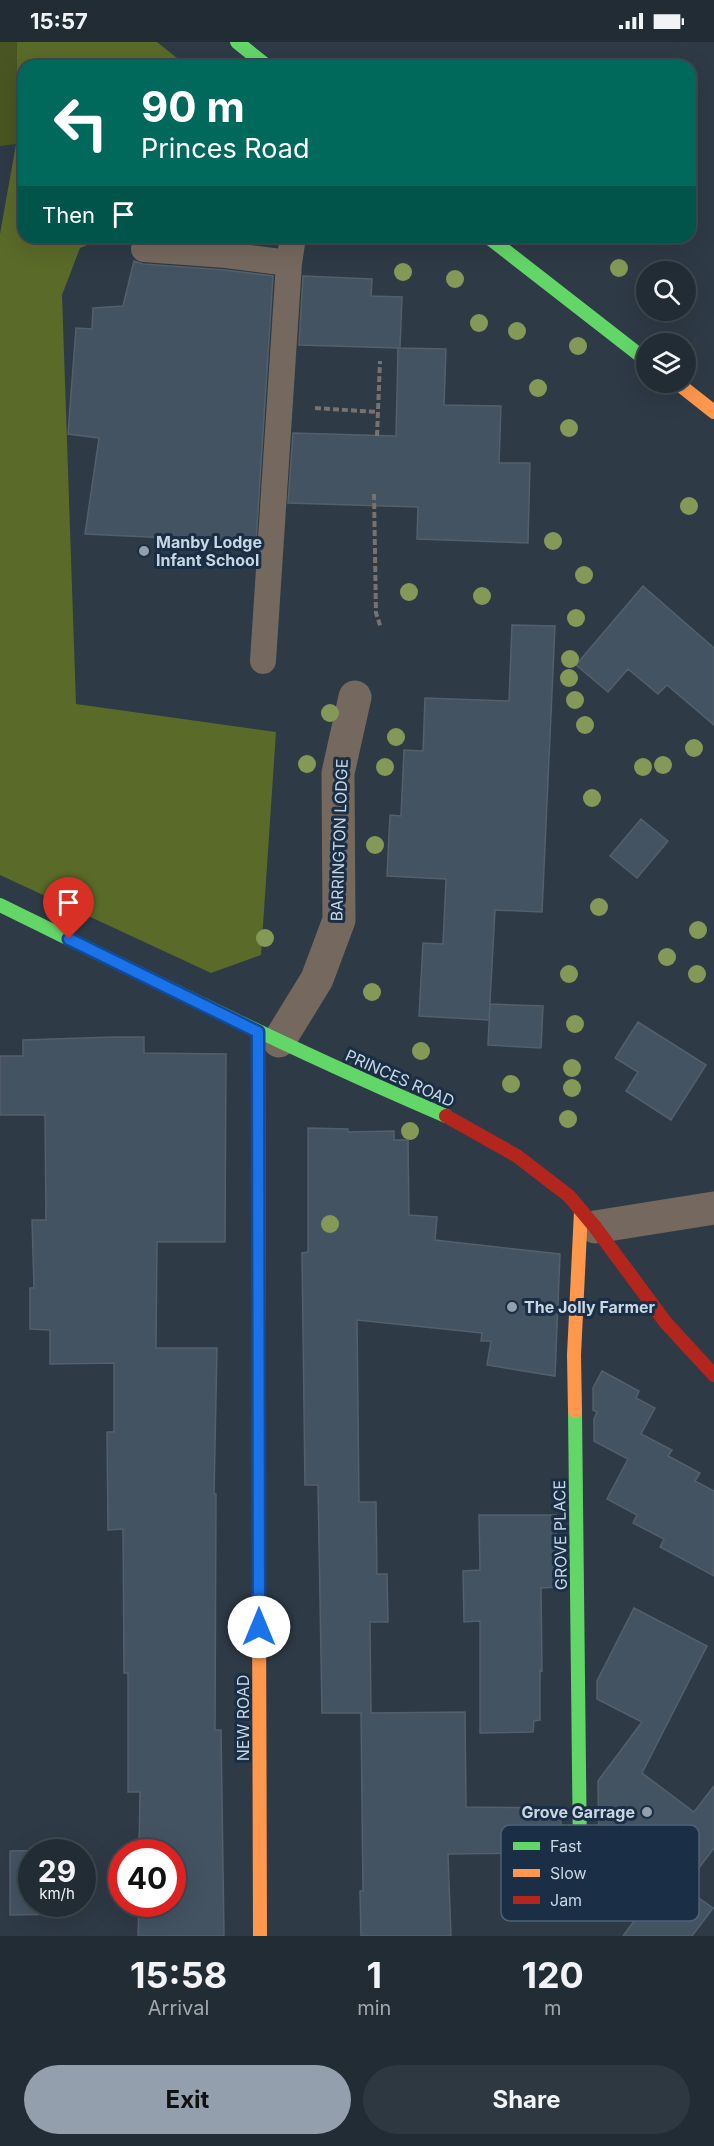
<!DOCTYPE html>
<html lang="en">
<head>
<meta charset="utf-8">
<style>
  :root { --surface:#222c34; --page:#2e3840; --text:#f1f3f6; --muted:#a2a7ac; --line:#3f484f; --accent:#939fad }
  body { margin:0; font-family:Inter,sans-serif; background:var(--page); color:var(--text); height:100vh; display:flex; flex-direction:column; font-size:22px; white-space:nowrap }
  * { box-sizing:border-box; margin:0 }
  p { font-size:20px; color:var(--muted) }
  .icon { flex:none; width:33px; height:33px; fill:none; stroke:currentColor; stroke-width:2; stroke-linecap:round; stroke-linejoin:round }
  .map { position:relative; height:1894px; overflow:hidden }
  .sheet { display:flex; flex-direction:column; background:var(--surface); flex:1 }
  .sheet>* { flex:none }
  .banner { position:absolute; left:18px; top:18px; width:678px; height:183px; border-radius:18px; box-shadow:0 6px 24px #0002,0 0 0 2px var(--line); background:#00695c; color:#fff; overflow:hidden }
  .controls { position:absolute; left:636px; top:219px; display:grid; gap:12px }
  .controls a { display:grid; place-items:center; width:60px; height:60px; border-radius:50%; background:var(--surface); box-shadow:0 6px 24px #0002,0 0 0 2px var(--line); font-size:30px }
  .speed { position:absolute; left:18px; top:1797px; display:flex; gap:12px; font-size:30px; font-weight:700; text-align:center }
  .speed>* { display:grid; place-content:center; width:78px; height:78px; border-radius:50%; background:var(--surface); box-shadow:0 6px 24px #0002,0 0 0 2px var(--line); line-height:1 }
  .speed small { font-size:15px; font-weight:400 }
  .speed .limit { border:9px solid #d22; background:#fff; color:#111 }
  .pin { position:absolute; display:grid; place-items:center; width:51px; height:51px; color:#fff; margin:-62px -26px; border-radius:50% 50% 50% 0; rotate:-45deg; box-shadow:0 0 6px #0007 }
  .pin .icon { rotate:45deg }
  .me { position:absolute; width:66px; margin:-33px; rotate:0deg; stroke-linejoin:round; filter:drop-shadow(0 0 4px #0008) }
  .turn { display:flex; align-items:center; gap:21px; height:126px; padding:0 24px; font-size:27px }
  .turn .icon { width:78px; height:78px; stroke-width:2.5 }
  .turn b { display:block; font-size:42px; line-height:51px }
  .then { display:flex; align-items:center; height:57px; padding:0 24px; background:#0003; gap:12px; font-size:22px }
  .eta { display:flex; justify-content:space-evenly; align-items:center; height:102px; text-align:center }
  .eta b { font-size:36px; font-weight:700; line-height:42px }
  .action { display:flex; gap:12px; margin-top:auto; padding:12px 24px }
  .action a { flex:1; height:69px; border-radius:36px; background:var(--accent); color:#111; font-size:24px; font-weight:700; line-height:69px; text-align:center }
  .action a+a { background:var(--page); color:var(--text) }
  .status { display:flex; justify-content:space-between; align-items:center; height:42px; padding:0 30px; background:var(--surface); direction:ltr }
  .status svg { height:16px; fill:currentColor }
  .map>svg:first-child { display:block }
  .green { fill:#495522 }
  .forest { fill:#5a6a29 }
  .building { fill:#435362; stroke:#555f6a; stroke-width:1.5 }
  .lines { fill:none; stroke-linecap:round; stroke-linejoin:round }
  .path { stroke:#77726f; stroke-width:4; stroke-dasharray:6 3; stroke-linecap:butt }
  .lane { stroke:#75685e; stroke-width:26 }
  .street { stroke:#75685e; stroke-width:33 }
  .fast { stroke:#63d668; stroke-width:14 }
  .slow { stroke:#ff974d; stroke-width:14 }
  .jam { stroke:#b3261e; stroke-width:14 }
  .tree { fill:#849957 }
  .route-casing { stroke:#114b97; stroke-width:15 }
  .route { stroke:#1a73e8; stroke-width:10 }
  .poi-dot { fill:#939fad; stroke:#1a2f45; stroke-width:2 }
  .labels { text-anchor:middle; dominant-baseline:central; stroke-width:6; stroke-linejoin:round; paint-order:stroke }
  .poi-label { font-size:16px; font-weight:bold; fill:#c9d6e4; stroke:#1a2f45; text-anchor:start }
  .street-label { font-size:16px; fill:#c9d6e4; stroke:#1a2f45 }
  .key { fill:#1a2f45; stroke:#4f6175; stroke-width:1.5 }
  .key-label { font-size:16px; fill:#c9d6e4 }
</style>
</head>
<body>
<div class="status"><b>15:57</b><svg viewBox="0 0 49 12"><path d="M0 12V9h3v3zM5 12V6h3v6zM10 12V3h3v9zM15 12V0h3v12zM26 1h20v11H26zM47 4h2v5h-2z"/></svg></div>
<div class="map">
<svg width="714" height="1894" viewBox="0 0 714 1894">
  <rect width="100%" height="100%" fill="#2e3a46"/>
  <path class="green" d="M0 0H17L16 102 0 104Z"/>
  <path class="forest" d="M17 0H157L187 24H24V195H107L80 206 62 253 76 662 276 690 261 913 211 931 0 833V192L16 102Z"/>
  <path class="building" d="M134 219 143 222 225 228 273 234 256 500 85 492 99 396 68 392 76 286 92 287 93 266 123 264Z
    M303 234 372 237 371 254 402 255 400 306 446 307 444 363 501 364 499 421H530L528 501 417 497 418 465 288 461 293 391 396 394 398 306 299 303Z
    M643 544 714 606V683L667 643 658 652 628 627 608 650 576 623Z
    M512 583 555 584 542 870 495 868 489 978 419 974 423 901 443 902 446 837 387 834 390 773 401 774 404 708 423 709 425 656 509 659Z
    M641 777 668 799 637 836 610 814Z
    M490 962 543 964 541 1006 488 1003Z
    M638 980 706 1023 671 1078 626 1049 638 1030 615 1016Z
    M113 995H144V1011L226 1012 225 1200H157L156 1306H217L214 1452H216L215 1688H221L224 1894H138L139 1862H172V1810H139L140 1750H128V1631H124L123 1487 108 1488 107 1390H114V1321L50 1322V1288L30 1287V1246H34L32 1178H46L45 1073H0V1014H23V998Z
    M308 1086 348 1087V1090L394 1089V1098H408L409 1173 437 1175 435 1198 560 1212 555 1334 487 1323 491 1299H481L482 1291 357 1278 359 1460H376L377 1532H387L388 1580H370L371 1671 465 1670 466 1765 561 1766V1817L564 1826 572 1833H521V1811L448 1812 451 1894H361L360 1849H363L361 1671H322L318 1443H305L302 1211 308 1210Z
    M602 1329 639 1349 636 1356 655 1366 641 1392 672 1408 668 1414 700 1431 695 1439 714 1449V1534L660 1505 664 1497 633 1481 637 1473 607 1457 628 1417 594 1399V1377L597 1370 593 1368V1346Z
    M479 1473H556L557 1545 541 1546 542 1629 540 1628V1678L534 1679 533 1690 480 1691V1579L464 1580 463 1529 480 1528Z
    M634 1566 707 1604 642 1731 694 1770 714 1744V1806L692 1835H674L666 1833 713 1866 692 1894H623L634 1879 632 1877 664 1832 599 1811 598 1739 642 1680 597 1657V1639Z
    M67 1808V1810H32V1862H68V1872L10 1873V1809Z"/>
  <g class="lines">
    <path class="path" d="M315 366 377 370
      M377 394 380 319
      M374 452 376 571 381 586"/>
    <path class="lane" d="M144 207 226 213 289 221 263 619
      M289 221 293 195"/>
    <path class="street" d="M279 999 317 937 339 878 338 731 355 655
      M595 1185 714 1166"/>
    <path class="fast" d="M237 0 267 24
      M488 195 646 318
      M0 863C148 936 294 1009 446 1074
      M575 1369 580 1816"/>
    <path class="slow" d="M676 340 714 370
      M258 990 259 1281
      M575 1369 574 1313 581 1169
      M259 1551 260 1894"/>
    <path class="jam" d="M446 1074 517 1114 569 1154 595 1185 666 1281 714 1333
      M259 1281V1551"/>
  </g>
  <g class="tree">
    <circle cx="619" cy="226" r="9"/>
    <circle cx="403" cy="230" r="9"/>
    <circle cx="455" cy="237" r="9"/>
    <circle cx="479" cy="281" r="9"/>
    <circle cx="517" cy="289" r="9"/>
    <circle cx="578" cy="304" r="9"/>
    <circle cx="538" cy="346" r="9"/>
    <circle cx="569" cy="386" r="9"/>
    <circle cx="689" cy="464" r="9"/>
    <circle cx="553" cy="499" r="9"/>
    <circle cx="584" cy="533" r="9"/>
    <circle cx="409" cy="550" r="9"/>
    <circle cx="482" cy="554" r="9"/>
    <circle cx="576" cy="576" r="9"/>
    <circle cx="570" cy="617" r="9"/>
    <circle cx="569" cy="636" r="9"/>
    <circle cx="575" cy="658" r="9"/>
    <circle cx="330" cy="671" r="9"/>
    <circle cx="585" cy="683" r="9"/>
    <circle cx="396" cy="695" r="9"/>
    <circle cx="694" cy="706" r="9"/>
    <circle cx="307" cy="722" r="9"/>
    <circle cx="663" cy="723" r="9"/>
    <circle cx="385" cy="725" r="9"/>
    <circle cx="643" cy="725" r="9"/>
    <circle cx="592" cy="756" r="9"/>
    <circle cx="375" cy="803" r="9"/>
    <circle cx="599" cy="865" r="9"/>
    <circle cx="698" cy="888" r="9"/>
    <circle cx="265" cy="896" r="9"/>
    <circle cx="667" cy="915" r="9"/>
    <circle cx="569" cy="932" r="9"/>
    <circle cx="697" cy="932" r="9"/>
    <circle cx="372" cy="950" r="9"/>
    <circle cx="575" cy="982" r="9"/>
    <circle cx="421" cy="1009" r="9"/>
    <circle cx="572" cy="1026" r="9"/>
    <circle cx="511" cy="1042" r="9"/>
    <circle cx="572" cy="1046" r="9"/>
    <circle cx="568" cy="1077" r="9"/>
    <circle cx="410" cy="1089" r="9"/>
    <circle cx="330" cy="1182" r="9"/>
  </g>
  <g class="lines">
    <defs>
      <path id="route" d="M69 897 258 990 259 1585"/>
    </defs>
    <use href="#route" class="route-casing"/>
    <use href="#route" class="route"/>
  </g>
  <g class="poi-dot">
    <circle cx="144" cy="509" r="6"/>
    <circle cx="512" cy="1265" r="6"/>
    <circle cx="647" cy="1770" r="6"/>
  </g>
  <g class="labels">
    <g class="poi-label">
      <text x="156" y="500">Manby Lodge<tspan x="156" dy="18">Infant School</tspan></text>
      <text x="524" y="1265">The Jolly Farmer</text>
      <text x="635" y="1770" text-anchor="end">Grove Garrage</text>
    </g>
    <g class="street-label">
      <text transform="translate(339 798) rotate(-88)">BARRINGTON LODGE</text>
      <text transform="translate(400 1036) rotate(24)">PRINCES ROAD</text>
      <text transform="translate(560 1493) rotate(-91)">GROVE PLACE</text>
      <text transform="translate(243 1676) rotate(-90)">NEW ROAD</text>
    </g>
  </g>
  <rect x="501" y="1783" width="198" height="96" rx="9" class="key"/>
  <rect x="513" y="1800" width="27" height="8" fill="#63d668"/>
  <rect x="513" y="1827" width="27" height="8" fill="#ff974d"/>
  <rect x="513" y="1854" width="27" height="8" fill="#b3261e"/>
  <g class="key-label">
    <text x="550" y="1810">Fast</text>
    <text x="550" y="1837">Slow</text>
    <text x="550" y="1864">Jam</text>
  </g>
</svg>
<div class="controls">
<a><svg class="icon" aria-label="search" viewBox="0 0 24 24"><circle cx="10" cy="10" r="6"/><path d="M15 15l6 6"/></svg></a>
<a><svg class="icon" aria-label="layers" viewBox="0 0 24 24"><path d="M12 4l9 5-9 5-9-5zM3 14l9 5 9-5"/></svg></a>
</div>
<div class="speed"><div>29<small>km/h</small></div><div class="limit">40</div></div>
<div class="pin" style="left:69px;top:897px;background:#d93025"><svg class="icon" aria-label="arrive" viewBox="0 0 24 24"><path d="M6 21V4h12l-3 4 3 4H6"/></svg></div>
<svg class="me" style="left:259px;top:1585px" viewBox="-20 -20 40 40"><circle r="19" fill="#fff"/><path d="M0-13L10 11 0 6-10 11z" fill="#1a73e8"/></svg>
<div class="banner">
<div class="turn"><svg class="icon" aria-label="left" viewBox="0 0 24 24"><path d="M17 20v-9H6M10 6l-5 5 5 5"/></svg><div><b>90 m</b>Princes Road</div></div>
<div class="then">Then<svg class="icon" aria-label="arrive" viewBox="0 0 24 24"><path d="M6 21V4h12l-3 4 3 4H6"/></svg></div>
</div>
</div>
<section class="sheet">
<div class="eta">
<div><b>15:58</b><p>Arrival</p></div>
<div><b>1</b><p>min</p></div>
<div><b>120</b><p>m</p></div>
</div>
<div class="action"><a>Exit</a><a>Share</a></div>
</section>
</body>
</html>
